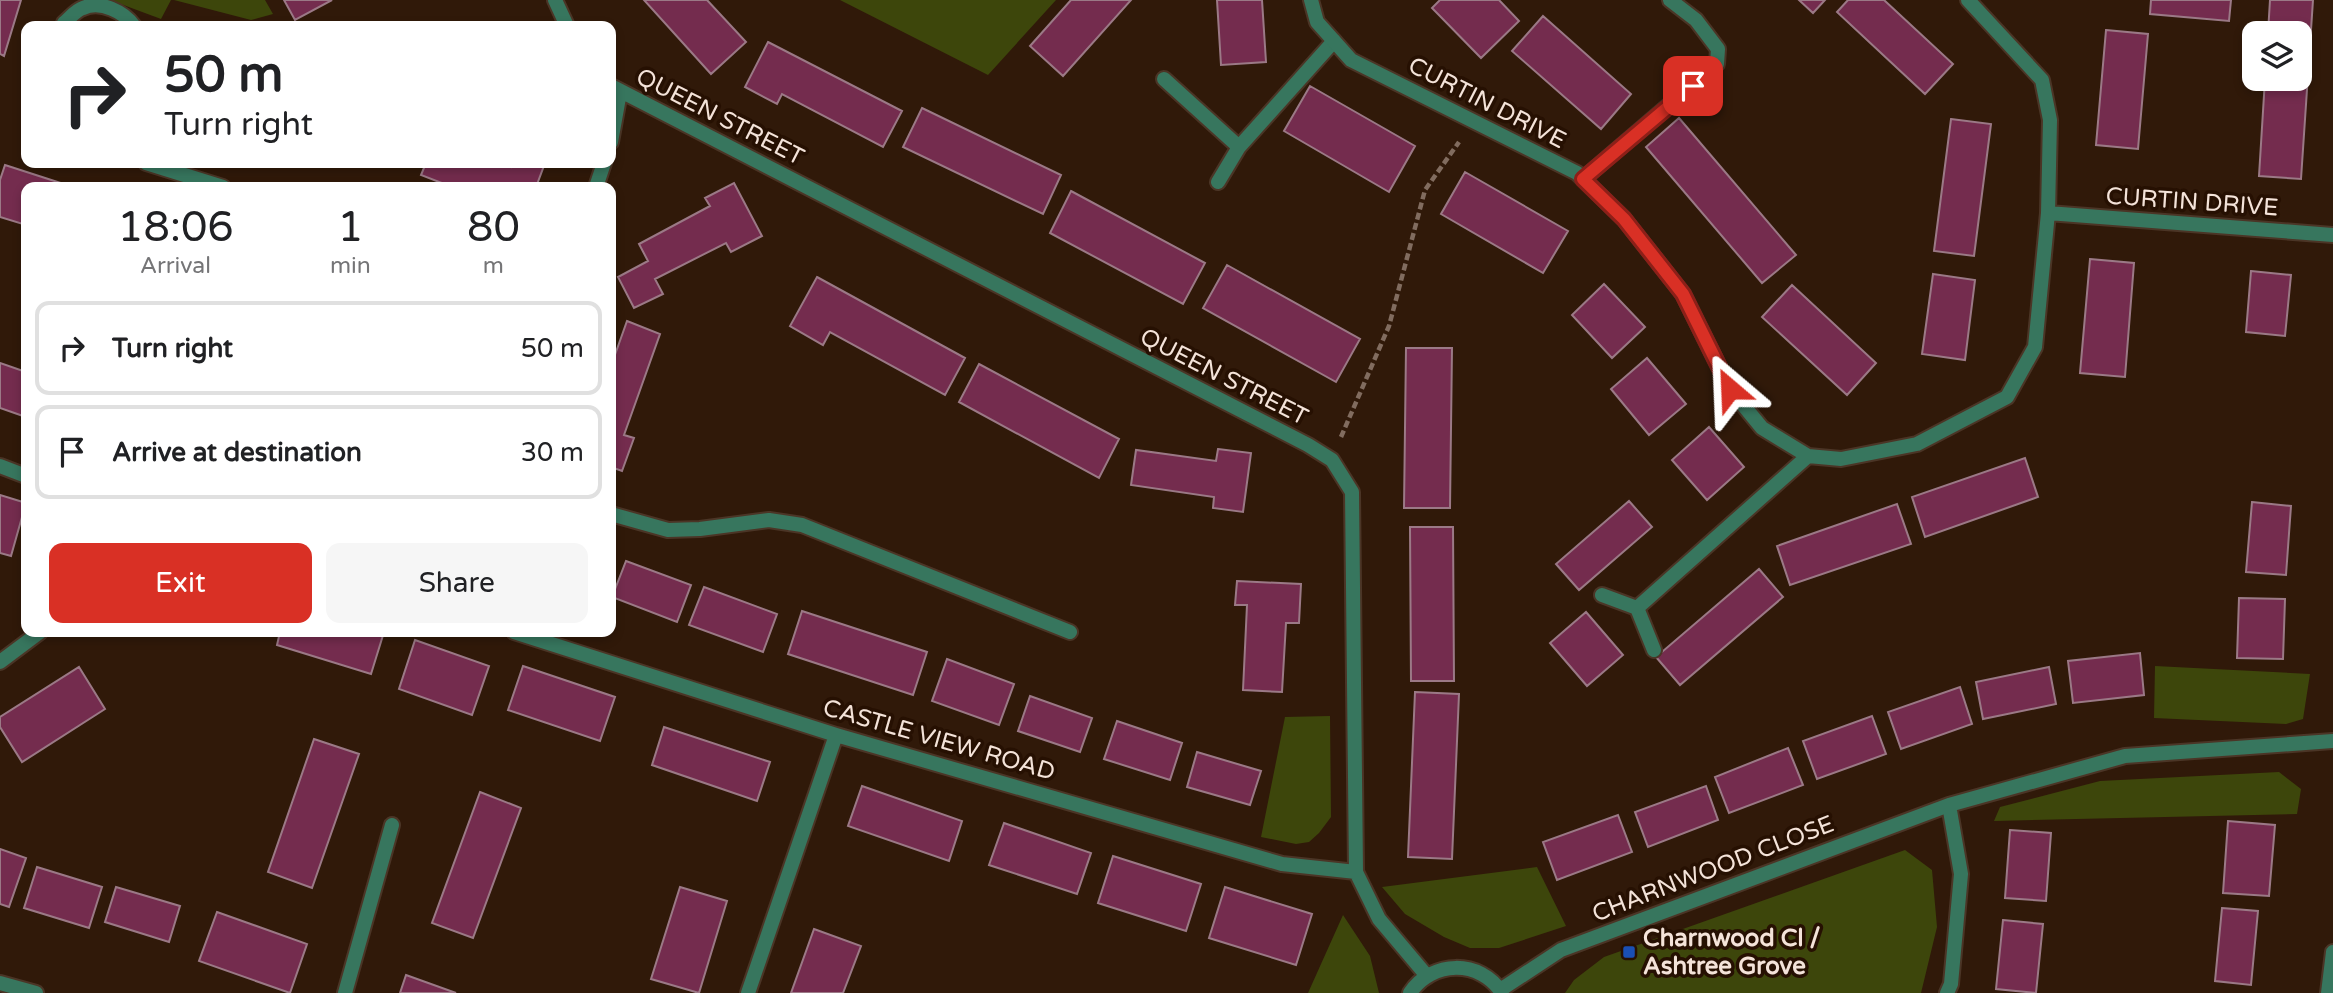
<!DOCTYPE html>
<html lang="en">
<head>
<meta charset="utf-8">
<style>
  :root { --surface:#fff; --page:#f6f6f6; --text:#202124; --muted:#757577; --line:#e0e0e0; --accent:#d93025 }
  body { margin:0; font-family:"Varela Round",sans-serif; background:var(--page); color:var(--text); height:100vh; display:flex; flex-direction:column; font-size:26px; white-space:nowrap }
  * { box-sizing:border-box; margin:0 }
  p { font-size:23px; color:var(--muted) }
  .icon { flex:none; width:38px; height:38px; fill:none; stroke:currentColor; stroke-width:2; stroke-linecap:round; stroke-linejoin:round }
  .map { position:relative; flex:1; overflow:hidden }
  .drawer { position:absolute; left:21px; top:182px; width:595px; height:455px; display:flex; flex-direction:column; background:var(--surface); border-radius:14px; box-shadow:0 4px 10px #0003 }
  .drawer>* { flex:none }
  .guide { position:absolute; left:21px; top:21px; width:595px; height:147px; border-radius:14px; box-shadow:0 4px 10px #0003; background:#fff; color:var(--text); overflow:hidden }
  .controls { position:absolute; left:2242px; top:21px; display:grid; gap:14px }
  .controls a { display:grid; place-items:center; width:70px; height:70px; border-radius:14px; background:var(--surface); box-shadow:0 4px 10px #0003; font-size:35px }
  .pin { position:absolute; display:grid; place-items:center; width:60px; height:60px; color:#fff; margin:-30px; border-radius:14px; box-shadow:0 4px 10px #0006 }
  .me { position:absolute; width:77px; margin:-38px; rotate:334deg; stroke-linejoin:round; filter:drop-shadow(0 0 5px #0008) }
  .turn { display:flex; align-items:center; gap:24px; height:147px; padding:0 28px; font-size:32px }
  .turn .icon { width:91px; height:91px; stroke-width:2.5 }
  .turn b { display:block; font-size:49px; line-height:60px }
  .eta { display:flex; justify-content:space-evenly; align-items:center; height:119px; text-align:center }
  .eta b { font-size:42px; font-weight:600; line-height:49px }
  .button { display:flex; gap:14px; margin-top:auto; padding:14px 28px }
  .button a { flex:1; height:80px; border-radius:14px; background:var(--accent); color:#fff; font-size:28px; font-weight:600; line-height:80px; text-align:center }
  .button a+a { background:var(--page); color:var(--text) }
  ul { padding:0; list-style:none }
  li { display:flex; align-items:center; gap:21px; height:94px; margin:0 14px 10px; padding:0 14px; border:4px solid var(--line); border-radius:14px }
  li div { flex:1 }
  li b { display:block; font-size:26px }
  li em { font-style:normal }
  .map>svg:first-child { display:block }
  .green { fill:#3d460b }
  .building { fill:#742c4e; stroke:#9b7986; stroke-width:2 }
  .lines { fill:none; stroke-linecap:round; stroke-linejoin:round }
  .lane-casing { stroke:#4b3526; stroke-width:18 }
  .street-casing { stroke:#4b3526; stroke-width:18 }
  .path { stroke:#816c5f; stroke-width:4.5; stroke-dasharray:7 3.5; stroke-linecap:butt }
  .lane { stroke:#37765e; stroke-width:14 }
  .street { stroke:#37765e; stroke-width:14 }
  .route-casing { stroke:#8d1f18; stroke-width:18 }
  .route { stroke:#d93025; stroke-width:12 }
  .transit-dot { fill:#1a4fb4; stroke:#261002; stroke-width:2.5 }
  .labels { text-anchor:middle; dominant-baseline:central; stroke-width:7; stroke-linejoin:round; paint-order:stroke }
  .street-label { font-size:24px; fill:#f4e3d9; stroke:#261002 }
  .poi-label { font-size:24px; font-weight:bold; fill:#f4e3d9; stroke:#261002; text-anchor:start }
</style>
</head>
<body>
<div class="map">
<svg width="2333" height="993" viewBox="0 0 2333 993">
  <rect width="100%" height="100%" fill="#301909"/>
  <path class="green" d="M110 0H171L161 19Z
    M174 0H265L273 14 251 20Z
    M840 0H1056L988 75Z
    M2155 666 2310 674 2303 719 2286 724 2154 718Z
    M1330 716 1331 817 1319 833 1309 842 1296 844 1261 837 1285 717Z
    M2279 772 2301 789 2297 814 1994 821 2000 807 2100 781Z
    M1905 850 1932 870 1937 927 1921 993H1565L1574 980 1604 957Z
    M1537 867 1566 926 1499 948H1470L1444 937 1405 914 1382 887Z
    M1343 915 1370 956 1379 993H1308Z"/>
  <path class="building" d="M0 0H21L4 56 0 54Z
    M284 0H332L295 20Z
    M644 0H707L746 42 711 74Z
    M1071 0H1131L1063 76 1030 46Z
    M1217 0H1262L1266 62 1221 65Z
    M1440 0H1499L1519 21 1481 58 1432 8Z
    M1799 0H1825L1813 13Z
    M1848 0H1884L1953 64 1925 94 1837 12Z
    M2151 0H2231L2229 21 2150 14Z
    M2270 0H2313L2301 179 2259 176 2265 79H2300V33H2268Z
    M1543 16 1631 94 1601 129 1512 51Z
    M2106 30 2148 34 2138 149 2096 145Z
    M768 42 902 111 883 147 782 94 777 104 745 87Z
    M1310 86 1415 146 1389 192 1284 131Z
    M922 108 1061 175 1043 214 903 147Z
    M1679 118 1796 255 1762 283 1646 147Z
    M1951 119 1991 124 1974 256 1934 251Z
    M426 163H499L511 167 513 163H545L536 187H452L421 175Z
    M5 165 73 187H26V225L0 217V180Z
    M1465 172 1568 231 1543 273 1441 214Z
    M734 183 762 236 731 252 726 243 655 279 663 294 634 308 618 277 648 261 639 244 710 206 705 198Z
    M1071 191 1205 263 1183 304 1050 233Z
    M2090 259 2134 263 2125 377 2080 373Z
    M1227 265 1360 339 1336 382 1203 308Z
    M2251 271 2291 275 2285 336 2246 332Z
    M1933 274 1975 280 1965 360 1922 354Z
    M817 277 965 358 945 395 830 332 823 345 790 326Z
    M1604 284 1645 327 1612 358 1572 315Z
    M1792 285 1876 363 1847 395 1762 317Z
    M627 321 660 334 624 435 634 438 622 471 611 467V366Z
    M1406 348H1452L1450 508H1404Z
    M1647 358 1686 404 1649 435 1611 389Z
    M0 363 26 372V417L0 408Z
    M979 364 1119 439 1099 478 959 402Z
    M1709 427 1744 467 1707 500 1672 460Z
    M1218 449 1251 453 1243 512 1213 508 1214 497 1131 485 1136 450 1216 461Z
    M2025 458 2038 497 1925 537 1912 497Z
    M0 495 26 503 11 556 0 553Z
    M1629 501 1652 527 1579 590 1556 564Z
    M2252 502 2291 506 2286 575 2246 572Z
    M1897 504 1911 544 1790 585 1777 546Z
    M1410 527H1453L1454 681H1411Z
    M626 561 691 585 677 622 612 597Z
    M1759 569 1783 597 1680 685 1656 657Z
    M1237 581 1301 584 1299 623H1286L1282 692 1243 690 1247 605H1235Z
    M704 587 777 614 763 652 689 625Z
    M2239 598 2285 599 2283 659 2237 658Z
    M802 611 927 652 913 695 788 654Z
    M1586 612 1623 655 1587 686 1550 643Z
    M280 632H384L371 674 277 645Z
    M415 640 489 666 472 715 399 689Z
    M2140 653 2144 695 2073 703 2068 661Z
    M947 659 1014 684 999 725 932 701Z
    M523 666 615 697 600 741 508 710Z
    M79 667 105 709 22 762 0 727V717Z
    M2049 667 2056 704 1983 719 1976 682Z
    M1960 687 1972 724 1901 749 1888 712Z
    M1415 692 1459 694 1452 859 1408 857Z
    M1030 696 1092 718 1080 752 1018 731Z
    M1872 716 1886 754 1817 779 1803 741Z
    M1117 721 1182 743 1170 780 1104 759Z
    M664 727 770 762 757 801 652 765Z
    M314 739 359 754 312 888 268 872Z
    M1788 748 1803 785 1729 813 1715 777Z
    M1197 752 1261 771 1250 805 1187 787Z
    M862 786 962 821 949 861 848 826Z
    M1706 786 1718 820 1648 847 1635 812Z
    M480 792 521 808 473 938 432 923Z
    M1618 815 1632 852 1557 880 1543 842Z
    M2228 821 2275 825 2269 896 2223 893Z
    M1004 823 1091 853 1077 894 989 865Z
    M2010 830 2051 833 2046 901 2005 898Z
    M0 849 26 858 9 907 0 904Z
    M1113 856 1201 884 1186 931 1098 903Z
    M37 867 102 887 89 928 24 908Z
    M116 887 180 906 169 942 105 922Z
    M680 887 727 901 699 993 651 979Z
    M1225 887 1312 914 1296 965 1209 938Z
    M2222 908 2258 911 2251 985 2215 981Z
    M217 912 307 944 290 993 199 961Z
    M2003 920 2043 924 2036 993 1996 989Z
    M814 929 861 946 843 993H791Z
    M406 975 456 993H400Z"/>
  <g class="lines">
    <defs>
      <path id="lane" d="M1164 79 1239 147
        M1583 179 1717 64 1718 49 1696 20 1670 0
        M1218 182 1239 147 1334 41
        M611 514 668 530 700 529 769 520 802 525 1070 632"/>
      <path id="street" d="M555 0 567 26
        M1311 0 1317 22 1351 60 1577 173 1624 219 1683 294 1730 389 1762 428 1808 456 1841 459 1917 444 2007 397 2035 347 2048 213 2050 120 2042 80 1968 0
        M63 26 64 23C70 18 76 10 83 8 101 0 124 12 134 26
        M611 86 1308 445 1332 460 1352 492 1356 872 1379 919 1427 976
        M611 142 620 92
        M146 163 223 187
        M596 187 604 163
        M2048 213 2333 235
        M0 466 26 476
        M1602 595 1637 608 1654 650
        M1637 608 1808 456
        M514 632 836 735 1282 864 1356 872
        M0 662 40 632
        M0 983 36 993
        M1500 990 1561 950 1949 805 2125 756 2333 741
        M345 993 392 825
        M748 993 836 735
        M1410 993C1432 960 1480 959 1502 993
        M1947 993 1951 984 1961 874 1949 805
        M2328 993 2333 952"/>
    </defs>
    <use href="#lane" class="lane-casing"/>
    <use href="#street" class="street-casing"/>
    <path class="path" d="M1341 437 1389 326 1425 190 1459 142"/>
    <use href="#lane" class="lane"/>
    <use href="#street" class="street"/>
  </g>
  <g class="lines">
    <defs>
      <path id="route" d="M1693 86 1583 179 1624 219 1683 294 1730 389"/>
    </defs>
    <use href="#route" class="route-casing"/>
    <use href="#route" class="route"/>
  </g>
  <rect class="transit-dot" x="1622" y="945" width="14" height="14" rx="3.5"/>
  <g class="labels">
    <g class="street-label">
      <text transform="translate(1487 103) rotate(27)">CURTIN DRIVE</text>
      <text transform="translate(720 117) rotate(27)">QUEEN STREET</text>
      <text transform="translate(2192 202) rotate(4)">CURTIN DRIVE</text>
      <text transform="translate(1224 377) rotate(27)">QUEEN STREET</text>
      <text transform="translate(939 740) rotate(16)">CASTLE VIEW ROAD</text>
      <text transform="translate(1713 869) rotate(-21)">CHARNWOOD CLOSE</text>
    </g>
    <g class="poi-label">
      <text x="1643" y="938">Charnwood Cl /<tspan x="1643" dy="28">Ashtree Grove</tspan></text>
    </g>
  </g>
</svg>
<div class="controls">
<a><svg class="icon" aria-label="layers" viewBox="0 0 24 24"><path d="M12 4l9 5-9 5-9-5zM3 14l9 5 9-5"/></svg></a>
</div>
<div class="pin" style="left:1693px;top:86px;background:#d93025"><svg class="icon" aria-label="arrive" viewBox="0 0 24 24"><path d="M6 21V4h12l-3 4 3 4H6"/></svg></div>
<svg class="me" style="left:1730px;top:389px" viewBox="-20 -20 40 40"><path d="M0-17L14 15 0 8-14 15z" fill="#d93025" stroke="#fff" stroke-width="4"/></svg>
<div class="guide">
<div class="turn"><svg class="icon" aria-label="right" viewBox="0 0 24 24"><path d="M7 20v-9h11M14 6l5 5-5 5"/></svg><div><b>50 m</b>Turn right</div></div>
</div>
<section class="drawer">
<div class="eta">
<div><b>18:06</b><p>Arrival</p></div>
<div><b>1</b><p>min</p></div>
<div><b>80</b><p>m</p></div>
</div>
<ul>
<li><svg class="icon" aria-label="right" viewBox="0 0 24 24"><path d="M7 20v-9h11M14 6l5 5-5 5"/></svg><div><b>Turn right</b></div><em>50 m</em></li>
<li><svg class="icon" aria-label="arrive" viewBox="0 0 24 24"><path d="M6 21V4h12l-3 4 3 4H6"/></svg><div><b>Arrive at destination</b></div><em>30 m</em></li>
</ul>
<div class="button"><a>Exit</a><a>Share</a></div>
</section>
</div>
</body>
</html>
